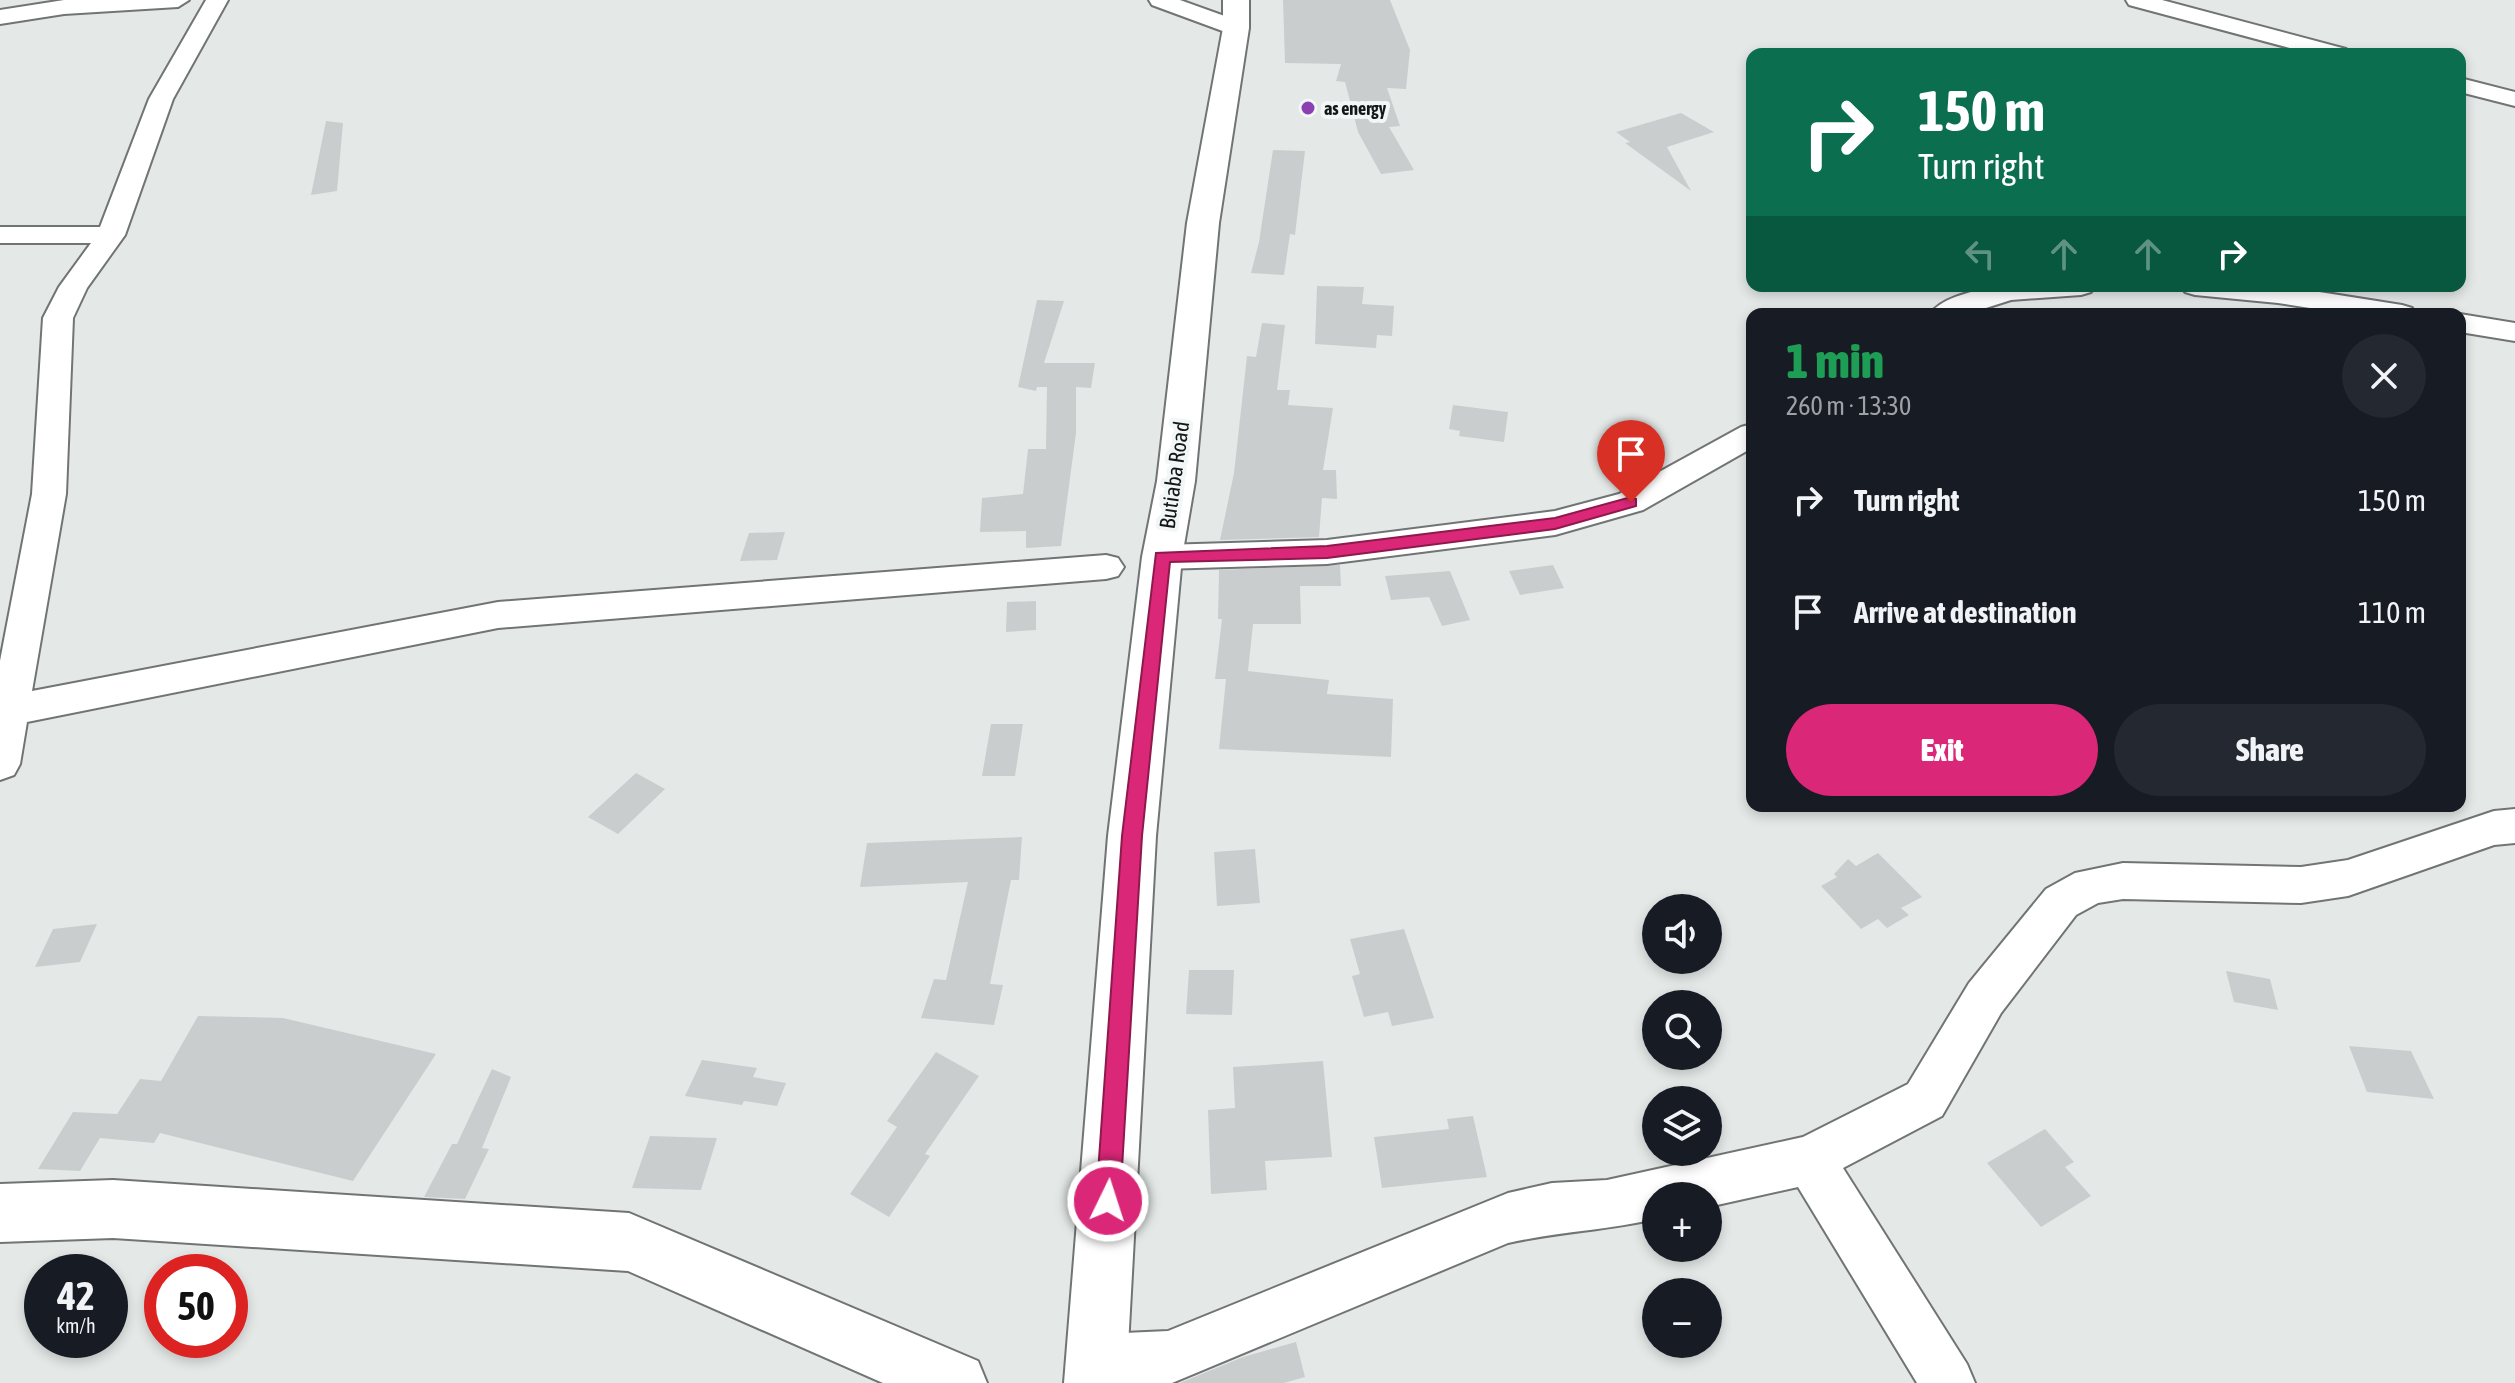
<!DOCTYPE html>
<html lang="en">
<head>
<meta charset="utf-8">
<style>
  :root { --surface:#171b24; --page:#242831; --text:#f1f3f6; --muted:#9ea1a6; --accent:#db2777 }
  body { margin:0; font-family:"Asap Condensed",sans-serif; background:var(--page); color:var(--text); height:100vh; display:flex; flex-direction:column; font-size:30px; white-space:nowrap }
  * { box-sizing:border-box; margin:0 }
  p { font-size:26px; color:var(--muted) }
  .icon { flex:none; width:44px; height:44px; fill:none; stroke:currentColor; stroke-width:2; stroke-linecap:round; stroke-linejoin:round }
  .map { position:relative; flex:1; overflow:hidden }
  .drawer { position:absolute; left:1746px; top:308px; width:720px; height:504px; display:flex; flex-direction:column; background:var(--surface); border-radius:16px; box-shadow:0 4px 12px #0003 }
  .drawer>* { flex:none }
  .top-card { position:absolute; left:1746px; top:48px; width:720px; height:244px; border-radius:16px; box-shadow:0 4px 12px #0003; background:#0b6e4f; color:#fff; overflow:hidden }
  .buttons { position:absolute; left:1642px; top:894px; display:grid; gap:16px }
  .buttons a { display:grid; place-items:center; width:80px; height:80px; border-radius:50%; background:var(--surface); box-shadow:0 4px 12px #0003; font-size:40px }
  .speed { position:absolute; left:24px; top:1254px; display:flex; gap:16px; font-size:40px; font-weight:700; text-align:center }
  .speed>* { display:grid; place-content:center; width:104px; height:104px; border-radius:50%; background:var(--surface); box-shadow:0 4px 12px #0003; line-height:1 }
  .speed small { font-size:20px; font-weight:400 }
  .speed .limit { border:12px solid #d22; background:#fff; color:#111 }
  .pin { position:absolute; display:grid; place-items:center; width:68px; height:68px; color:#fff; margin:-82px -34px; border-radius:50% 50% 50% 0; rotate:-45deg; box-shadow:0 0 8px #0007 }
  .pin .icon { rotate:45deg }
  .me { position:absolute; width:88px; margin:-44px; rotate:4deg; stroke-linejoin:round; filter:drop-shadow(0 0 6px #0008) }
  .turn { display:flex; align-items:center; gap:28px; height:168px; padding:0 40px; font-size:36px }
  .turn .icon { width:104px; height:104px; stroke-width:2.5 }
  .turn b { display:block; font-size:56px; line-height:68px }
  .lanes { display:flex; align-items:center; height:76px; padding:0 40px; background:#0003; justify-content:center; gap:40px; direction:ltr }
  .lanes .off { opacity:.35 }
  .round { display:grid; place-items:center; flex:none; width:84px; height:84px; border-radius:42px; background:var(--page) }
  .overview { display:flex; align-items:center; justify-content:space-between; height:136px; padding:0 40px }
  h1 { font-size:48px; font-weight:800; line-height:60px; color:#1e9e55 }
  .action { display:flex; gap:16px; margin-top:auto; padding:16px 40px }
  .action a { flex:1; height:92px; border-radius:48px; background:var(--accent); color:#fff; font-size:32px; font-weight:800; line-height:92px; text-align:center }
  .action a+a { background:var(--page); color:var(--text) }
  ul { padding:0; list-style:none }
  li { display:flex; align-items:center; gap:24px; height:112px; padding:0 40px }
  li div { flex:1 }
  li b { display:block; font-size:30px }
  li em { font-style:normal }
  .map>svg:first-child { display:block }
  .building { fill:#c9cdce }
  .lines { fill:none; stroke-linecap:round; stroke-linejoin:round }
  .minor-casing { stroke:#707474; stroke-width:4 }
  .secondary-casing { stroke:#707474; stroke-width:4 }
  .minor { fill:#fff; fill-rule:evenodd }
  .secondary { fill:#fff; fill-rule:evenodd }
  .route { fill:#db2777; stroke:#8e194d; stroke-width:2 }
  .poi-dot { fill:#8d40b1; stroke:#f1f6f6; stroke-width:3 }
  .labels { text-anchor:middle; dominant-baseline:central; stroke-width:8; stroke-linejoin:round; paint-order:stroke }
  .far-poi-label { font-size:18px; font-weight:bold; fill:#151716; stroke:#f1f6f6; text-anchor:start }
  .street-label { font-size:22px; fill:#151716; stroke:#f1f6f6 }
</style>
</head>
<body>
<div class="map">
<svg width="2515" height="1383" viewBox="0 0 2515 1383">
  <rect width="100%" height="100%" fill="#e4e9e8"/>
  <path class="building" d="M1283 0H1390L1410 50 1406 89 1387 88 1400 126 1389 127 1414 170 1381 174 1358 132 1345 82 1336 81 1341 64 1285 63Z
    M1681 113 1714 132 1667 147 1691 191 1625 143 1630 142 1616 132Z
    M326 121 343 123 337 191 311 195Z
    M1273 150 1305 151 1295 235 1290 234 1284 275 1251 273 1259 242Z
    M1317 286 1364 287 1362 304 1394 306 1392 336 1377 335 1376 348 1315 344Z
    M1037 300 1064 301 1044 363H1095L1091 388 1076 387V433L1061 546 1026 548V531L980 532 982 498 1023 494 1028 449H1046L1047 387H1037L1036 391 1018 387Z
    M1262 323 1285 325 1277 390H1290L1288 405 1333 408 1323 470H1336L1337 499 1322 498 1319 537 1220 540 1234 473 1247 356 1256 357Z
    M1453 405 1508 412 1504 442 1459 436 1460 431 1449 429Z
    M785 532 777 560 740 561 749 533Z
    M1340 565 1341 586H1300L1301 624H1253L1248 671 1329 680 1327 694 1393 699 1391 757 1219 749 1226 679H1215L1222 619H1218L1219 570Z
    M1553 565 1564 588 1520 595 1509 571Z
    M1450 571 1470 620 1442 626 1429 597 1391 600 1385 576Z
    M1036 601V630L1006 632 1007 602Z
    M991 724H1023L1015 776H982Z
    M636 773 665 789 618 834 588 817Z
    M1022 837 1019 880H1011L990 984 1003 985 994 1025 921 1018 934 979 946 980 968 882 860 887 867 843Z
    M1255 849 1260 903 1217 906 1214 852Z
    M1878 853 1922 897 1901 908 1909 915 1887 928 1878 919 1861 929 1821 886 1837 877 1834 874 1848 859 1856 866Z
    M97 924 80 962 35 967 53 929Z
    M1404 929 1434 1018 1392 1026 1388 1012 1364 1017 1352 976 1360 974 1350 939Z
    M1189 970H1234L1232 1015 1186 1014Z
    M2226 971 2270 979 2278 1010 2234 1002Z
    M198 1016 283 1018 436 1054 353 1181 160 1133 154 1143 100 1138 80 1171 38 1169 73 1112 117 1114 140 1079 161 1081Z
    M2349 1046 2411 1051 2434 1099 2367 1092Z
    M936 1052 979 1076 925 1154 930 1156 889 1217 850 1194 897 1127 887 1121Z
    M702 1060 757 1068 753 1077 786 1083 777 1106 744 1101 742 1105 685 1096Z
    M1323 1061 1332 1157 1265 1161 1267 1190 1211 1194 1208 1110 1235 1108 1233 1067Z
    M492 1069 511 1077 482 1148 489 1149 465 1199 424 1197 452 1144H457Z
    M1473 1116 1487 1177 1382 1188 1374 1137 1449 1129 1447 1119Z
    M2045 1129 2074 1162 2065 1167 2091 1196 2041 1227 1987 1163Z
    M650 1136 717 1138 701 1190 632 1188Z
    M1296 1342 1305 1377 1284 1383H1180L1243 1357Z"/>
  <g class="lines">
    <defs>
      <path id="minor" d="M64 0H189L178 7 64 14 0 24V10Z
        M206 0H228L173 99 125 235 87 288 73 318 66 494 32 691 498 602 1106 555 1118 558 1124 567 1118 576 1106 579 498 628 27 722 20 764 14 775 0 780V661L32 494 43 318 59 287 91 243H0V227H100L149 99Z
        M1149 0H1180L1244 23 1247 28 1236 35 1228 33 1152 5Z
        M2126 0H2162L2346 49 2350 54H2312L2129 5Z
        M2460 78 2515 92V106L2460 92Z
        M1997 286H2095L2091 292 2081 295 2011 300 1967 314H1930C1943 296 1976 291 1997 286Z
        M2181 286H2282L2402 305 2412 308 2417 314H2348L2278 303 2195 295 2185 292Z
        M2460 314 2515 323V341L2460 332Z
        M1752 424V448L1643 510 1555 535 1327 564 1162 569 1150 566 1145 557 1150 548 1162 545 1327 540 1555 511 1619 494 1741 427Z
        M2515 809V843L2494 845 2348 896 2301 903 2123 899 2098 903 2076 915 2001 1013 1942 1116 1843 1168 1967 1364 1975 1383H1917L1798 1187 1708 1207V1196H1656V1219C1607 1230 1557 1232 1508 1243L1172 1383H1088L1105 1341 1124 1333 1168 1331 1508 1193 1552 1183 1607 1180 1803 1137 1908 1084 1969 983 2046 889 2075 873 2123 863 2301 867 2348 860 2494 811Z"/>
      <path id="secondary" d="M1223 0H1249V28L1219 223 1195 481 1182 557 1156 836 1126 1383H1064L1108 836 1142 557 1157 481 1187 223 1223 28Z
        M113 1180 629 1213 978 1361 987 1383H883L628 1271 113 1238 0 1242V1184Z"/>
    </defs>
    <use href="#minor" class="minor-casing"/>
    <use href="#secondary" class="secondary-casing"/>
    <use href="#minor" class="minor"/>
    <use href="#secondary" class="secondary"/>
  </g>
  <path class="route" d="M1631 497 1636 499V506L1555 529 1327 558 1170 562 1142 836 1120 1201 1116 1209 1108 1213 1099 1209 1096 1201 1122 836 1156 553 1327 546 1555 518Z"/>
  <circle class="poi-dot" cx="1308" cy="108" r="8"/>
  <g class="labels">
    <g class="far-poi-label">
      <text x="1324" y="108">as energy</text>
    </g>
    <g class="street-label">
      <text transform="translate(1174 475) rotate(-82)">Butiaba Road</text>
    </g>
  </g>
</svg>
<div class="buttons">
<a><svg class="icon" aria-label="sound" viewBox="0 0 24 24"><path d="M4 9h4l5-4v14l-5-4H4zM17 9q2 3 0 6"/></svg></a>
<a><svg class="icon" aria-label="search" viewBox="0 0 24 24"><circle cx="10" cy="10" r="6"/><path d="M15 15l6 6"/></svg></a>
<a><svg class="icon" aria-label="layers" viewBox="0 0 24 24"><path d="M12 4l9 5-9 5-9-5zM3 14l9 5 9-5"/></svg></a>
<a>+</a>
<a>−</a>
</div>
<div class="speed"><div>42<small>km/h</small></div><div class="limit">50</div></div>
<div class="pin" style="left:1631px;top:502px;background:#d93025"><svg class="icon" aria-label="arrive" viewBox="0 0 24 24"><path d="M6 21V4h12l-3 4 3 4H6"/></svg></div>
<svg class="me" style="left:1108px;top:1201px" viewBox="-20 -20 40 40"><circle r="17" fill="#db2777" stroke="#fff" stroke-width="3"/><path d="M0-11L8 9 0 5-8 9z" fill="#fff"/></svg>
<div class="top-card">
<div class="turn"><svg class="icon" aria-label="right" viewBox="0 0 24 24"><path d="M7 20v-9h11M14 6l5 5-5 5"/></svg><div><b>150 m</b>Turn right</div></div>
<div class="lanes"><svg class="icon off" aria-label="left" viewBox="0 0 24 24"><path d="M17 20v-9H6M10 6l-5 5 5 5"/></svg><svg class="icon off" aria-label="ahead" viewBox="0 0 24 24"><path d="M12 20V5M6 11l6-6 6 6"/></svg><svg class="icon off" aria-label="ahead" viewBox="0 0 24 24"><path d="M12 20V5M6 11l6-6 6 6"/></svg><svg class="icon" aria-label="right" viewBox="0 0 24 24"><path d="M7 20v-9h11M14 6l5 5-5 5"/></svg></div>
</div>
<section class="drawer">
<div class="overview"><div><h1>1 min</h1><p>260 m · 13:30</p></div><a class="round"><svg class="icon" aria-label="close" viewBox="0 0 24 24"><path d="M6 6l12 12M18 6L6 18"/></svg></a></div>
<ul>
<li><svg class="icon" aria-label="right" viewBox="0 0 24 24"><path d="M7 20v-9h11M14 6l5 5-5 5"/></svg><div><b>Turn right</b></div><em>150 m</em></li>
<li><svg class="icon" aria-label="arrive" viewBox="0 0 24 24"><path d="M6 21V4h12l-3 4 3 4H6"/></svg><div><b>Arrive at destination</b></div><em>110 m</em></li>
</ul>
<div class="action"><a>Exit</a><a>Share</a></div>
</section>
</div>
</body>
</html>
